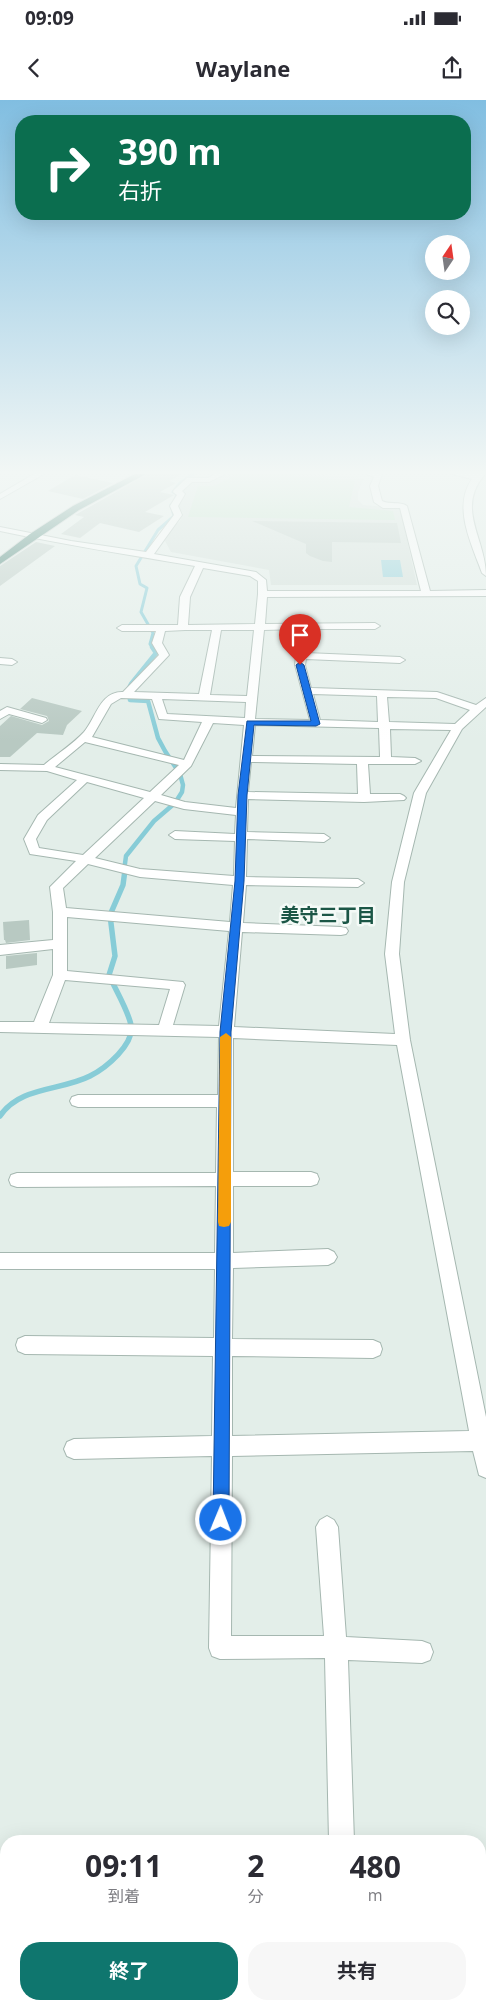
<!DOCTYPE html>
<html lang="ja">
<head>
<meta charset="utf-8">
<style>
  :root { --surface:#fff; --page:#f7f7f7; --text:#2b2b33; --muted:#7c7c81; --accent:#0f766e }
  body { margin:0; font-family:"Open Sans","Noto Sans JP",sans-serif; background:var(--page); color:var(--text); height:100vh; display:flex; flex-direction:column; font-size:19px; white-space:nowrap }
  * { box-sizing:border-box; margin:0 }
  p { font-size:16px; color:var(--muted) }
  .icon { flex:none; width:28px; height:28px; fill:none; stroke:currentColor; stroke-width:2; stroke-linecap:round; stroke-linejoin:round }
  .map { position:relative; flex:1; overflow:hidden }
  .details { position:absolute; left:0px; top:1735px; width:486px; height:175px; display:flex; flex-direction:column; background:var(--surface); border-radius:20px 20px 0 0; box-shadow:0 5px 20px #0002 }
  .details>* { flex:none }
  .guide { position:absolute; left:15px; top:15px; width:456px; height:105px; border-radius:20px; box-shadow:0 5px 20px #0002; background:#0b6e4f; color:#fff; overflow:hidden }
  .needle { width:32px; rotate:13deg }
  .controls { position:absolute; left:425px; top:135px; display:grid; gap:10px }
  .controls a { display:grid; place-items:center; width:45px; height:45px; border-radius:50%; background:var(--surface); box-shadow:0 5px 20px #0002; font-size:25px }
  .pin { position:absolute; display:grid; place-items:center; width:42px; height:42px; color:#fff; margin:-51px -21px; border-radius:50% 50% 50% 0; rotate:-45deg; box-shadow:0 0 5px #0007 }
  .pin .icon { rotate:45deg }
  .me { position:absolute; width:55px; margin:-28px; rotate:1deg; stroke-linejoin:round; filter:drop-shadow(0 0 4px #0008) }
  .turn { display:flex; align-items:center; gap:18px; height:105px; padding:0 20px; font-size:22px }
  .turn .icon { width:65px; height:65px; stroke-width:2.5 }
  .turn b { display:block; font-size:35px; line-height:42px }
  .eta { display:flex; justify-content:space-evenly; align-items:center; height:85px; text-align:center }
  .eta b { font-size:30px; font-weight:700; line-height:35px }
  .primary-button { display:flex; gap:10px; margin-top:auto; padding:10px 20px }
  .primary-button a { flex:1; height:58px; border-radius:20px; background:var(--accent); color:#fff; font-size:20px; font-weight:700; line-height:58px; text-align:center }
  .primary-button a+a { background:var(--page); color:var(--text) }
  .status { display:flex; justify-content:space-between; align-items:center; height:35px; padding:0 25px; background:var(--surface); direction:ltr }
  .status svg { height:14px; fill:currentColor }
  header { display:flex; justify-content:space-between; align-items:center; height:65px; padding:0 20px; background:var(--surface); font-size:22px; font-weight:700 }
  .map>svg:first-child { display:block }
  .built { fill:#d1ded8 }
  .green { fill:#bbe1c4 }
  .water { fill:#87ccd7 }
  .lines { fill:none; stroke-linecap:round; stroke-linejoin:round }
  .stream-far2 { stroke:#87ccd7; stroke-width:3 }
  .stream-far1 { stroke:#87ccd7; stroke-width:4.5 }
  .stream { stroke:#87ccd7; stroke-width:5.5 }
  .building { fill:#b8c9c2 }
  .minor-casing { stroke:#a5b7b0; stroke-width:2 }
  .highway-casing { stroke:#c1cac7; stroke-width:2 }
  .minor { fill:#fff; fill-rule:evenodd }
  .highway { fill:#2a7061; fill-rule:evenodd }
  .route { fill:#1a73e8; stroke:#114b97 }
  .slow { fill:#f59e0b }
  .labels { text-anchor:middle; dominant-baseline:central; stroke-width:5; stroke-linejoin:round; paint-order:stroke }
  .neighbourhood-label { font-size:19px; font-weight:bold; fill:#1b5646; stroke:#f4faf7 }
</style>
</head>
<body>
<div class="status"><b>09:09</b><svg viewBox="0 0 49 12"><path d="M0 12V9h3v3zM5 12V6h3v6zM10 12V3h3v9zM15 12V0h3v12zM26 1h20v11H26zM47 4h2v5h-2z"/></svg></div>
<header><svg class="icon" aria-label="back" viewBox="0 0 24 24"><path d="M15 5l-7 7 7 7"/></svg>Waylane<svg class="icon" aria-label="share" viewBox="0 0 24 24"><path d="M12 15V3M7 8l5-5 5 5M5 13v7h14v-7"/></svg></header>
<div class="map">
<svg width="486" height="1910" viewBox="0 0 486 1910">
  <rect width="100%" height="100%" fill="#e3eee9"/>
  <path class="built" d="M228 374H310L364 378 358 392V400L363 405 400 408 417 485H271L269 470 171 452 165 441 168 431 180 421 183 413 178 407 186 395 180 391 192 381 210 383Z"/>
  <path class="green" d="M238 374H278L355 381 349 407 393 411 395 420 188 417 198 386H214Z"/>
  <path class="water" d="M381 460H400L403 477H383Z"/>
  <g class="lines">
    <path class="stream-far2" d="M176 397 177 394 173 392 180 383 193 374
      M153 548 150 544 153 533 141 512 147 488 140 484 136 466 158 430 174 416 171 405"/>
    <path class="stream-far1" d="M124 771 126 756 154 721 175 703 182 692 183 685 180 674 165 651 158 638 148 601 130 600 128 590 131 584 156 553 152 547"/>
    <path class="stream" d="M0 1016C20 986 61 991 90 976 106 968 135 944 131 925 128 910 115 889 109 875L115 856 110 815 123 785 125 770"/>
  </g>
  <path class="building" d="M148 374H182L169 381 176 383 160 392 174 395 145 412 164 416 139 432 100 423 80 438 61 434 84 417 75 415Z
    M75 375 113 383 83 399 48 391Z
    M252 421 397 423 401 443 332 442V462L323 461 310 456 306 453V444Z
    M36 442 55 446 0 486V466Z
    M32 598 82 611 67 625 63 635 37 633 10 657H0V626L11 616 42 625 49 621 47 616 20 609Z
    M29 820 30 840 6 843 5 840H4L3 822Z
    M37 853V865L6 869V856Z"/>
  <g class="lines">
    <defs>
      <path id="minor" d="M34 374H44L0 399V394Z
        M214 374H225L209 382H192L182 391 185 394 178 406 182 415 154 454 256 472 266 480 267 491H421L400 408H383L374 402 370 386 374 377 366 374H382L378 386 382 401C390 405 400 401 407 406L430 491 486 490V496L267 497 265 524 375 523 380 526 375 529H309L306 553 400 557 405 560 400 563 306 559 305 565 311 588 437 592 476 605 486 598V607L462 629 426 693 404 782 399 854 410 940 486 1317V1378L479 1375 473 1351 232 1356 231 1536H324L316 1427 320 1420 327 1416 334 1420 338 1427 346 1537 422 1541 430 1544 433 1552 430 1560 422 1563 348 1560 354 1741H329L325 1558 220 1559 212 1556 209 1548 212 1356 74 1359 67 1356 64 1349 67 1342 74 1339 212 1336 213 1256 25 1254 18 1251 16 1245 18 1239 25 1236 214 1238 215 1169H0V1153H215L216 1086 17 1087 11 1085 9 1080 11 1075 17 1073H216L217 1007H78L72 1005 70 1001 72 997 78 995H218L219 937 0 932V922H34L53 875V849L0 855V845L53 840V812L50 787 76 761 30 754 24 739 38 715 77 680 47 671 0 670V664L44 665C57 654 73 644 84 632 96 618 100 591 123 592L159 555 152 543 156 531H122L117 528 122 525H178L180 497 195 466C130 455 65 445 0 431V427L71 441 146 452 174 415 170 406 177 395 173 392 174 390 187 378H208ZM203 468 250 476 258 481V494L255 524 188 525 190 497ZM299 529 295 565 310 620 255 619 264 530ZM185 530H212L199 594 134 592 169 555 162 543 165 531ZM221 530H254L247 596 210 595ZM313 594 377 596 378 622 320 620ZM387 597 436 598 470 610 455 624 389 622ZM121 598 152 599 159 619 202 622 184 660 92 637 111 604ZM162 599 246 602 245 618 167 614ZM213 623 244 625 236 708 185 702 161 695 191 666ZM255 625 379 628 380 657 252 656ZM390 629 451 630 414 693 392 782 385 854 395 934 234 927 242 832 341 835 346 834 348 831 346 828 341 827 243 823 246 785 358 787 364 783 358 779 246 777 247 739 324 742 330 738 324 734 247 732 248 699 364 702 404 700 406 698 404 696 400 694H370L368 664H415L421 661 415 658 391 657ZM85 642 179 665 150 692 55 667ZM251 662 357 664 358 694 248 692ZM87 682 144 698 83 755 39 748 36 739 47 720ZM155 701 184 709 236 715 235 734 175 731 169 735 175 739 235 741 234 776 140 769 95 758ZM88 764 140 777 233 785 230 822 66 808 63 788ZM67 817 229 831 219 926 173 925 185 885 183 882 67 871ZM65 880 170 889 159 925 49 923ZM233 938 397 945 469 1331 232 1336V1256L373 1258 380 1255 382 1249 380 1243 373 1240 232 1239 233 1168 328 1165 334 1162 337 1157 334 1152 328 1149 233 1153V1086H311L317 1084 319 1079 317 1074 311 1072H233Z
        M452 374H485C455 409 486 438 486 476L482 473C472 445 452 407 472 379Z
        M0 558 12 559 17 562 12 565 0 564Z
        M7 607 46 618 47 620 42 623 9 614 0 619V611Z
        M480 1888 486 1891V1910H470L467 1904H480Z"/>
      <path id="highway" d="M135 374H146L79 410 0 464V457L30 434 73 406Z"/>
    </defs>
    <use href="#minor" class="minor-casing"/>
    <use href="#highway" class="highway-casing"/>
    <use href="#minor" class="minor"/>
    <use href="#highway" class="highway"/>
  </g>
  <linearGradient id="sky" x2="0" y2="1"><stop stop-color="#81bee1"/><stop offset="0.58" stop-color="#f2f7f5"/><stop offset="1" stop-color="#f2f7f5" stop-opacity="0"/></linearGradient>
  <rect width="486" height="642" fill="url(#sky)"/>
  <path class="route" d="M300 562 304 565 320 624 316 626 254 625 247 695 244 781 231 932 229 1420 227 1426 221 1428 216 1426 213 1420 220 932 235 781 238 695 247 621H311L296 565Z"/>
  <path class="slow" d="M226 933 231 937V1122L229 1126 224 1127 219 1126 218 1122 220 937Z"/>
  <g class="labels">
    <g class="neighbourhood-label">
      <text x="328" y="815">美守三丁目</text>
    </g>
  </g>
</svg>
<div class="controls">
<a><svg class="needle" viewBox="-14 -14 28 28"><path d="M0-13l5 13h-10z" fill="#e53935"/><path d="M0 13l5-13h-10z" fill="#7c7c81"/></svg></a>
<a><svg class="icon" aria-label="search" viewBox="0 0 24 24"><circle cx="10" cy="10" r="6"/><path d="M15 15l6 6"/></svg></a>
</div>
<div class="pin" style="left:300px;top:565px;background:#d93025"><svg class="icon" aria-label="arrive" viewBox="0 0 24 24"><path d="M6 21V4h12l-3 4 3 4H6"/></svg></div>
<svg class="me" style="left:221px;top:1420px" viewBox="-20 -20 40 40"><circle r="17" fill="#1a73e8" stroke="#fff" stroke-width="3"/><path d="M0-11L8 9 0 5-8 9z" fill="#fff"/></svg>
<div class="guide">
<div class="turn"><svg class="icon" aria-label="right" viewBox="0 0 24 24"><path d="M7 20v-9h11M14 6l5 5-5 5"/></svg><div><b>390 m</b>右折</div></div>
</div>
<section class="details">
<div class="eta">
<div><b>09:11</b><p>到着</p></div>
<div><b>2</b><p>分</p></div>
<div><b>480</b><p>m</p></div>
</div>
<div class="primary-button"><a>終了</a><a>共有</a></div>
</section>
</div>
</body>
</html>
